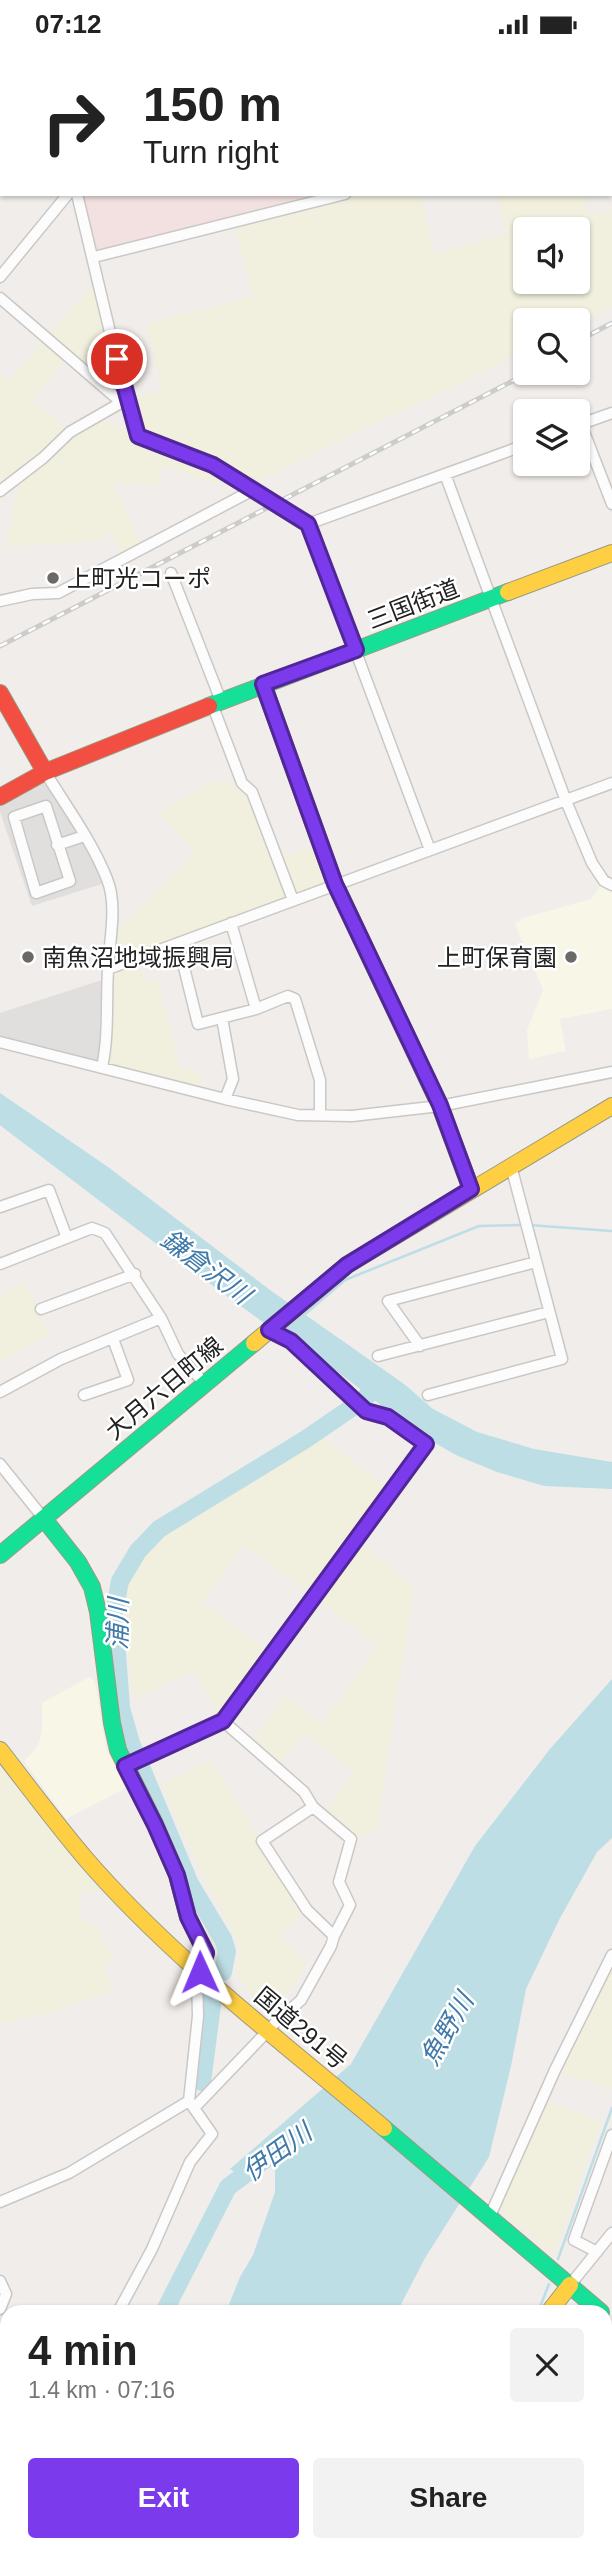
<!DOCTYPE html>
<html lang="en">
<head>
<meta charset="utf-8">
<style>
  :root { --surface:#fff; --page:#f2f2f2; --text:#222; --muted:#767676; --accent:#7c3aed }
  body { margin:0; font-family:Arial,"Noto Sans JP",sans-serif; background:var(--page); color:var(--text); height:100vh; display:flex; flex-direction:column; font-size:26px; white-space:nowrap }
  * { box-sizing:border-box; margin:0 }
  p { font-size:23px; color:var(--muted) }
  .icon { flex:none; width:38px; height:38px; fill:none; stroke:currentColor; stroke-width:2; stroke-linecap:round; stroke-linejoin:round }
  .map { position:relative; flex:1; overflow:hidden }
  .sheet { position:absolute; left:0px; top:2256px; width:612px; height:247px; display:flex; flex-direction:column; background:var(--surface); border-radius:21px 21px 0 0; box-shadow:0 2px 5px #0004 }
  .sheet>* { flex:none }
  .banner { position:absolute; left:0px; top:0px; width:612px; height:147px; box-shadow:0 2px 5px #0004; background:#fff; color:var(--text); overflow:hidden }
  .controls { position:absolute; left:513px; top:168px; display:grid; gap:14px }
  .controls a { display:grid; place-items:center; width:77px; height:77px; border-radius:7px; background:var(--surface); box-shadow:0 2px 5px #0004; font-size:35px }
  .pin { position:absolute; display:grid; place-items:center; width:60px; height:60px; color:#fff; margin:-30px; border:4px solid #fff; border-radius:50%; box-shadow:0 2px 7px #0007 }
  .me { position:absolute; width:77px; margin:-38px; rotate:359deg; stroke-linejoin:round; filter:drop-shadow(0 0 5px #0008) }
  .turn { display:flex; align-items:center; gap:24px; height:147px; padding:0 28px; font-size:32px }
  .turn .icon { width:91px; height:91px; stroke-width:2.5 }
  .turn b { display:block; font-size:49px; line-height:60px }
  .round { display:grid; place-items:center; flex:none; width:74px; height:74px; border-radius:7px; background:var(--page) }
  .headline { display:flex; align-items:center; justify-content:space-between; height:119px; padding:0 28px }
  h1 { font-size:42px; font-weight:700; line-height:52px }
  .primary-button { display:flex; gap:14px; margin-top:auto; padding:14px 28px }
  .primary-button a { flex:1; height:80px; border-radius:7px; background:var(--accent); color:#fff; font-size:28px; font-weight:700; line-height:80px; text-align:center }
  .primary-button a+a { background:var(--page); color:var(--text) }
  .status { display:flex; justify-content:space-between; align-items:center; height:49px; padding:0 35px; background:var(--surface); direction:ltr }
  .status svg { height:19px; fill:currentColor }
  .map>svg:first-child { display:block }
  .commercial { fill:#f2e1e0 }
  .education { fill:#f8f6e7 }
  .farmland { fill:#f1efdd; fill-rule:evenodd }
  .parking { fill:#e0dfde }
  .water { fill:#bcdee4 }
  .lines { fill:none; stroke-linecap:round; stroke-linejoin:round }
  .stream { stroke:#bcdee4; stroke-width:2.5 }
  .river { stroke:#bcdee4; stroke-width:18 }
  .street-casing { stroke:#c9c8c6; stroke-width:13 }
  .fast-casing { stroke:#9b9a80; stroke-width:18 }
  .slow-casing { stroke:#9b9a80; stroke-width:18 }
  .jam-casing { stroke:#9b9a80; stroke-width:18 }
  .street { stroke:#fdfcfc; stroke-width:10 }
  .fast { stroke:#16e098; stroke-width:16 }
  .slow { stroke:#ffcf43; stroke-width:16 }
  .jam { stroke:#f24e42; stroke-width:16 }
  .rail-casing { stroke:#cccccb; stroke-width:5 }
  .rail { stroke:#fff; stroke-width:2.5; stroke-dasharray:8; stroke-linecap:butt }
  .route-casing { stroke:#51269a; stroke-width:18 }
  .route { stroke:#7c3aed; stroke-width:12 }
  .poi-dot { fill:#6a6968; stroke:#fff; stroke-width:2.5 }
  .labels { text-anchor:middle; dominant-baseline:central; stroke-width:5; stroke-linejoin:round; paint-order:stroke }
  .poi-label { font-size:24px; fill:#222; stroke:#fff; text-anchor:start }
  .street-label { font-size:24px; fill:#222; stroke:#fff }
  .water-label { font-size:26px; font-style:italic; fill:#417aa8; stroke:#fff }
</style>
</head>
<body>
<div class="status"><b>07:12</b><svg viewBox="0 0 49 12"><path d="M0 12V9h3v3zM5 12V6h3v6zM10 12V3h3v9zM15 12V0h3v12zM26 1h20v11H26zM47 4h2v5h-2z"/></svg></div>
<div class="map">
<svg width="612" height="2501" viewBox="0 0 612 2501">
  <rect width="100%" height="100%" fill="#f0edea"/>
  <path class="commercial" d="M42 0H372V2H42Z
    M77 145H340L94 208Z"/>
  <path class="education" d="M601 836 612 841V960L560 970 566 1002 529 1010 527 981 543 941 515 875 523 869 591 850Z
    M89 1628 92 1629 96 1638 106 1699 126 1739 66 1770 24 1712 38 1697 42 1682V1654Z"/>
  <path class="farmland" d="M345 145H420L435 204 507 185 496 145H584L589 165 612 160V259L578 276V271H525V302L248 437 225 424 219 437 162 416 157 438 114 435 142 500 123 510 111 484 93 493 5 497 21 427 0 442V324L9 331 99 229 113 290 84 322 68 308 32 351 70 383 95 368 137 386 126 350 163 341 146 275 253 247 234 173ZM525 180H578V233H525Z
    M214 733 242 734 277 809 321 795 335 835 136 909 144 933 157 928 180 1018 204 1026 197 1043 102 1018 111 888 195 804 158 764Z
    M25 1232 49 1286 0 1312V1246Z
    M322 1388 391 1442 355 1491 414 1537 377 1782 351 1790 323 1766 354 1723 304 1683 277 1719 250 1696 284 1646 322 1674 378 1596 245 1496 202 1553 271 1605 223 1672 192 1622 134 1650 123 1567 126 1539 145 1504 165 1486Z
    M210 1712 307 1861 280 1885 306 1912 296 1934 267 1963 236 1925 239 1901 230 1875 206 1834 161 1735Z
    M0 1717 99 1842 80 1846 81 1871 96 1876 114 1910 103 1917 115 1941 48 1964 0 1975Z
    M612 1907V2037L611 2041 555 2021Z
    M547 2052 601 2072 554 2206 499 2159Z
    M606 2489 612 2501H479L478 2496H606Z"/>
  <path class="parking" d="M45 723 108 833 32 857 0 763V748Z
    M108 929 102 1018 0 993V964Z"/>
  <path class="water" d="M0 1044 108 1118 270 1241 404 1335 433 1360 477 1383 534 1400 612 1413V1440L544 1437 497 1423 458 1407 417 1384 303 1296 262 1255 98 1133 0 1072Z
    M612 1630V1789L597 1803 560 1869 526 1940 511 2017 489 2108 425 2209 397 2263H226L240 2228 253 2206 275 2143V2095L236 2124 230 2120 351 2015 475 1797 550 1700Z
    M188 2496H261L257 2501H187Z"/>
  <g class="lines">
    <path class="stream" d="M529 1176 612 1182
      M304 1266 345 1231 479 1177 522 1176
      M558 2210 612 2059
      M538 2263 549 2235
      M382 2501 386 2496"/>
    <path class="river" d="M0 1065 190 1209 288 1280 308 1290
      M223 1923 227 1902 223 1890 190 1835 131 1694 121 1659 114 1565 120 1532 138 1502 159 1480 306 1390 363 1351 378 1335
      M202 2033 213 1948
      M164 2263 228 2138 294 2089
      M0 2501 7 2494"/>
    <defs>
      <path id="street" d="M42 0V2
        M372 0V2
        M0 77H2
        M611 81H612
        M611 100 612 105
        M77 145 126 350 138 387 213 416 308 475 430 801
        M94 208 345 145
        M0 228 68 145
        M0 249 121 353
        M612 364 581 375 612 455
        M445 425 566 752 592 814 604 832 612 836
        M0 442 43 409 70 383 124 352
        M308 475 525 396
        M171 524 221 652
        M0 552 32 545 58 544 253 441
        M212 655 242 734 252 743 293 851
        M45 723C66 757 92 792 107 830 118 857 109 893 108 921 106 954 109 986 102 1018
        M46 757 70 832 36 844 14 768Z
        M57 796 84 787
        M231 874 256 960
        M178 894 198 975 256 960 288 947 295 950 320 1031V1066
        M108 920 612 734
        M222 969 233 1030 225 1050
        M0 993 225 1050 298 1066 352 1067 440 1057 612 1023
        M0 1158 49 1141 67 1189
        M0 1215 92 1179 105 1184 161 1269 178 1305 204 1334
        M41 1260 135 1225
        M420 1297 388 1252 536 1213
        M378 1307 549 1263
        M0 1343 61 1310 161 1269
        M84 1346 128 1331 113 1290
        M428 1346 562 1310 511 1117
        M0 1415 44 1470
        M223 1672 304 1743 313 1758 262 1792 307 1861 334 1887 331 1897 301 1951 274 1975
        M125 1717 223 1672 426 1395 388 1368 366 1362 291 1292 269 1281
        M313 1758 351 1790 339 1833 350 1856 334 1887
        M194 2059 262 1988
        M0 2153 69 2124 189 2052
        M490 2167 555 2021 612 1906
        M597 2203 574 2191 612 2086
        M0 2232 6 2245 0 2260
        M570 2236 612 2184
        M118 2263 152 2200 190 2113 212 2085 189 2052 198 1967 197 1927 200 1923
        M606 2304 612 2297
        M0 2327 7 2344
        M0 2436 7 2428
        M606 2484 612 2494
        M478 2496 479 2501
        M563 2501 595 2496"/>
      <path id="fast" d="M263 635 335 835 440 1057 471 1140
        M209 657 508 543
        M44 1470 78 1513 92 1538 98 1563 112 1674 118 1701 155 1775 177 1826 188 1868 206 1904 200 1923
        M0 1506 254 1294
        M384 2079 601 2263"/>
      <path id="slow" d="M508 543 612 504
        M254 1294 347 1216 612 1057
        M0 1701C28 1737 56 1775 85 1809 173 1911 283 1993 384 2079
        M549 2263 570 2236"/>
      <path id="jam" d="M301 2 308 0
        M0 48H2
        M0 644 45 723
        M0 748 45 723 209 657
        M368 2501 372 2496"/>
    </defs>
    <use href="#street" class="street-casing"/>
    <use href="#fast" class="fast-casing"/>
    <use href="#slow" class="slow-casing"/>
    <use href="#jam" class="jam-casing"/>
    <use href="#street" class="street"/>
    <use href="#fast" class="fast"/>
    <use href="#slow" class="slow"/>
    <use href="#jam" class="jam"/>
    <defs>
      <path id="rail" d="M578 292 612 274
        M0 597 528 324"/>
    </defs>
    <use href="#rail" class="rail-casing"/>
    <use href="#rail" class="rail"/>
  </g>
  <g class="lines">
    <defs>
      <path id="route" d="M117 310 138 387 213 416 308 475 356 601 263 635 335 835 440 1056 471 1140 347 1216 269 1281 291 1292 366 1362 388 1368 426 1395 223 1672 125 1717 155 1776 177 1826 188 1868 206 1904 200 1923"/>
    </defs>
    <use href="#route" class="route-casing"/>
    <use href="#route" class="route"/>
  </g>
  <g class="poi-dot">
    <circle cx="53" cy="529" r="7"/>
    <circle cx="28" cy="908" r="7"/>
    <circle cx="571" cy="908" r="7"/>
  </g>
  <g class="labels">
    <g class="poi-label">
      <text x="67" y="529">上町光コーポ</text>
      <text x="42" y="908">南魚沼地域振興局</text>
      <text x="557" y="908" text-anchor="end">上町保育園</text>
    </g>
    <g class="street-label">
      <text transform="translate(413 555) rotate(-21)">三国街道</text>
      <text transform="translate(164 1339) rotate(-40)">大月六日町線</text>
      <text transform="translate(301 1979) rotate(40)">国道291号</text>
    </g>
    <g class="water-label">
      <text transform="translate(206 1218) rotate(37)">鎌倉沢川</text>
      <text transform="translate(118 1575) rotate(-89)">浦川</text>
      <text transform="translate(447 1980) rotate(-60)">魚野川</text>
      <text transform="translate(277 2103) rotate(-36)">伊田川</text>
    </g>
  </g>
</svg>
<div class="controls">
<a><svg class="icon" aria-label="sound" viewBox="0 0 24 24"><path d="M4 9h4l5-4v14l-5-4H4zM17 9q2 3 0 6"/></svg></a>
<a><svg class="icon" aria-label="search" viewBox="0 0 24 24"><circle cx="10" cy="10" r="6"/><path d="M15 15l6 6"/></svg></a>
<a><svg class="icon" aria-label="layers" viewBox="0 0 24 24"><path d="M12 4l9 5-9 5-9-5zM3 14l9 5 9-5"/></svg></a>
</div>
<div class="pin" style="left:117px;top:310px;background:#d93025"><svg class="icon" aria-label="arrive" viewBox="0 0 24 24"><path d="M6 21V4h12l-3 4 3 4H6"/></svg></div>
<svg class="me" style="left:200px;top:1923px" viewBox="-20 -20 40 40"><path d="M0-17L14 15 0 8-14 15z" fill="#7c3aed" stroke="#fff" stroke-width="4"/></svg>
<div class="banner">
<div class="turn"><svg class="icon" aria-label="right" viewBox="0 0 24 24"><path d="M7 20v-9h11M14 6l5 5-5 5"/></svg><div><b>150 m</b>Turn right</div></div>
</div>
<section class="sheet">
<div class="headline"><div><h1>4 min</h1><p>1.4 km · 07:16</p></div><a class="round"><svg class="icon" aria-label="close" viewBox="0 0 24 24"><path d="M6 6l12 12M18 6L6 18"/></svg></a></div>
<div class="primary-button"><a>Exit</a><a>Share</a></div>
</section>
</div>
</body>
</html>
